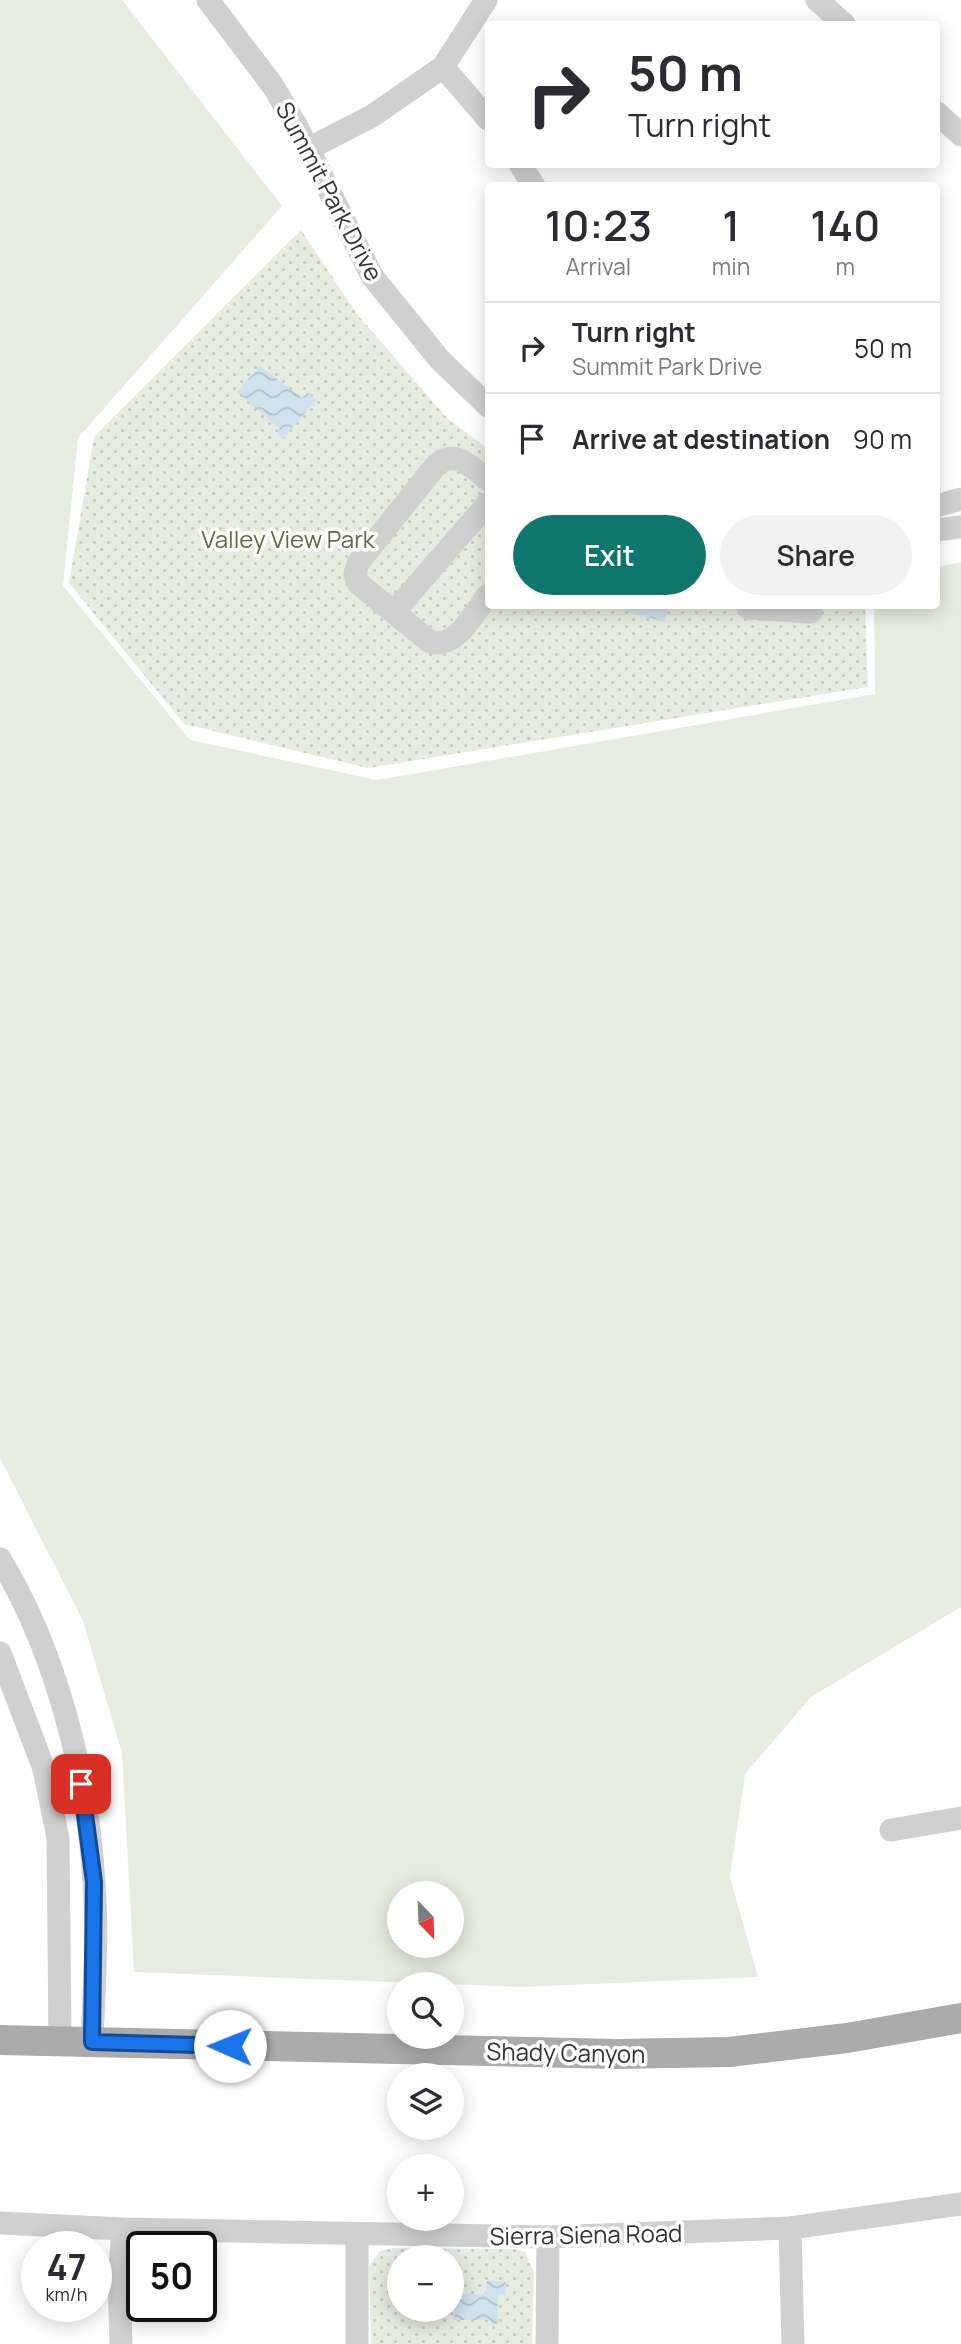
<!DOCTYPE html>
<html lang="en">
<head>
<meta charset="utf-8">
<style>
  :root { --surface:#fff; --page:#f2f2f3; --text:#2b2b33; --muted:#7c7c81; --line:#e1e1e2; --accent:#0f766e }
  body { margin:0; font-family:Manrope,sans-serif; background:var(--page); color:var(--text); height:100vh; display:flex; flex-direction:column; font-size:26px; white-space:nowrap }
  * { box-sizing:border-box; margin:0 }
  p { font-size:23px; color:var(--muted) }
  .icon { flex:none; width:38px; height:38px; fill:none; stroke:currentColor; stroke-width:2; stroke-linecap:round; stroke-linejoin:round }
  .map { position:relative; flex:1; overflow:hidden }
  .panel { position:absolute; left:485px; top:182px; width:455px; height:427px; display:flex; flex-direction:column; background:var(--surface); border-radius:7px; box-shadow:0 4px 18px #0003 }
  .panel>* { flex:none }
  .top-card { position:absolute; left:485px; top:21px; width:455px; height:147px; border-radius:7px; box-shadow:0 4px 18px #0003; background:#fff; color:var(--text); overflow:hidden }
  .needle { width:46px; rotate:157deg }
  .tools { position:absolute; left:387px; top:1881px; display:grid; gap:14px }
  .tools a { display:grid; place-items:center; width:77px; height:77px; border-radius:50%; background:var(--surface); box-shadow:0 4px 18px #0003; font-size:35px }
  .speed { position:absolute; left:21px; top:2231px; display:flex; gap:14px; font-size:35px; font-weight:700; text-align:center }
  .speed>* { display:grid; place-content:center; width:91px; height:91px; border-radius:50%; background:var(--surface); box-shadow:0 4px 18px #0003; line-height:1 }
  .speed small { font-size:18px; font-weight:400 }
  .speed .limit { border:4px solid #111; border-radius:10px; background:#fff; color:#111 }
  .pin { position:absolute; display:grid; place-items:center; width:60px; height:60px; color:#fff; margin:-30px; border-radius:14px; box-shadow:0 4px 10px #0006 }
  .me { position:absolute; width:77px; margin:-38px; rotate:271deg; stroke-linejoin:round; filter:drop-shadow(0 0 5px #0008) }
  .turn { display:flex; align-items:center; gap:24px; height:147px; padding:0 28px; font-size:32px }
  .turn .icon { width:91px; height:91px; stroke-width:2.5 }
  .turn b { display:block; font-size:49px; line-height:60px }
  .eta { display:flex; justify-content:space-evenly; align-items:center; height:119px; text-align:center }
  .eta b { font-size:42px; font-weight:600; line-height:49px }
  .action { display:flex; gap:14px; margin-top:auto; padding:14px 28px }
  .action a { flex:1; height:80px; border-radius:42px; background:var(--accent); color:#fff; font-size:28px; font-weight:600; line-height:80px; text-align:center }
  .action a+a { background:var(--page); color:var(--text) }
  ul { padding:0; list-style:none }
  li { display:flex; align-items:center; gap:21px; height:91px; padding:0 28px; border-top:2px solid var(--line) }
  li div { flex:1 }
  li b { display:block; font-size:26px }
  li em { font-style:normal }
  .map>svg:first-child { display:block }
  .green { fill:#e6ecdf; fill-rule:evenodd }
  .park { fill:url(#park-dots); fill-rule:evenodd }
  .water { fill:url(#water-waves) }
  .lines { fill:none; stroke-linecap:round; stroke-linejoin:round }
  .minor { stroke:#d0d0d0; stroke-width:23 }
  .major { stroke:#ababab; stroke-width:30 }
  .route-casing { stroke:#114b97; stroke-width:18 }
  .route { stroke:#1a73e8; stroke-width:12 }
  .labels { text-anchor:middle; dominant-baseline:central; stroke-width:7; stroke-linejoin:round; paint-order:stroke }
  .street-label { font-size:24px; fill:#333; stroke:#fff }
  .park-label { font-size:24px; fill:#56703f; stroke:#fff }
</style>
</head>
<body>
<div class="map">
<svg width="961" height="2344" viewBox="0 0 961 2344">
  <defs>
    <pattern id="park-dots" width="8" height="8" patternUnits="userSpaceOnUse" patternTransform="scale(1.75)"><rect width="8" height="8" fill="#e6ecdf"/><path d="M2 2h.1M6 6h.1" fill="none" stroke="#c6cbc0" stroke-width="1.8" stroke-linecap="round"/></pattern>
    <pattern id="water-waves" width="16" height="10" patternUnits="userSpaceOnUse" patternTransform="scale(1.75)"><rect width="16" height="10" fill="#cfe2ee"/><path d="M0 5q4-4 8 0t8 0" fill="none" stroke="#b2c2cd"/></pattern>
  </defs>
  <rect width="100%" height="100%" fill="#fff"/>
  <path class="green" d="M0 0H122L282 206 78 438 63 586 190 740 377 780 875 694 874 606H936V567L961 562V1607L811 1697 745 1774 730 1877 758 1977 520 1987 134 1972 122 1753 83 1621 0 1458ZM399 1894H452V1946H399Z"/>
  <path class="park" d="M301 230 357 314 447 418 488 449V606H865L868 687 368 768 184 724 69 583 94 437Z
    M393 2248 516 2249 525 2252 534 2272 532 2344H371L369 2266 380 2251ZM399 2258H452V2310H399Z"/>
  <path class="water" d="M260 366 302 398 308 392 316 400 283 439 277 434 280 429 237 392Z
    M623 606H668L665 622 622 610Z
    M487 2281 506 2282V2295H498V2325H491L490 2320H454L455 2294H486Z"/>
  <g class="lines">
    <path class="minor" d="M208 0 273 86 296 125 372 276 440 360 488 406
      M817 0 844 24
      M443 67 488 119
      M936 112 961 135
      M308 149 372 116 443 67 486 0
      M520 164 534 186
      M488 480C471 467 457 449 437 464L358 563 355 574 358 583 430 642C457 649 473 614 488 595
      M936 506 961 499
      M936 530 961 527
      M749 606 748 608 811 612
      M394 612 488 503
      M0 1559C56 1651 88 1776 94 1883 98 1936 94 1989 92 2042
      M0 1653 44 1769 58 1838 60 2041
      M891 1830 961 1818
      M0 2223 123 2229 548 2237 790 2228 961 2204
      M790 2228 793 2344
      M357 2234V2344
      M121 2344 119 2278 123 2229
      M547 2344 548 2237"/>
    <path class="major" d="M0 2040 616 2054 729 2052 847 2038 961 2018"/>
  </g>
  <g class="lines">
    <defs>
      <path id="route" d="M81 1784 94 1882 92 2042 230 2046"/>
    </defs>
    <use href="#route" class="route-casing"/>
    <use href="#route" class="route"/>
  </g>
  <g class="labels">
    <g class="street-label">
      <text transform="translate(330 191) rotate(62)">Summit Park Drive</text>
      <text transform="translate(566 2052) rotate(1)">Shady Canyon</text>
      <text transform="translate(586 2234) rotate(-1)">Sierra Siena Road</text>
    </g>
    <g class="park-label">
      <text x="288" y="538">Valley View Park</text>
    </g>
  </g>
</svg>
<div class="tools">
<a><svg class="needle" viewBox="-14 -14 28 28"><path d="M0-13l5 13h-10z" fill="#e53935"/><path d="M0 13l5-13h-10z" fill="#7c7c81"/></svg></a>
<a><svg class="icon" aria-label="search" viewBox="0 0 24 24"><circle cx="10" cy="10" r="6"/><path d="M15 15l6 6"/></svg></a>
<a><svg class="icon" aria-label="layers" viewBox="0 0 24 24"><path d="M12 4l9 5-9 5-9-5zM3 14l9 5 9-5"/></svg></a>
<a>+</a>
<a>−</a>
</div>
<div class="speed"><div>47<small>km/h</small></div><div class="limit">50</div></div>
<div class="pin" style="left:81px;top:1784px;background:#d93025"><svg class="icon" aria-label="arrive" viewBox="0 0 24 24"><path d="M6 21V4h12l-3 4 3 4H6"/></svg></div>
<svg class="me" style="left:230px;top:2046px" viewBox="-20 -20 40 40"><circle r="19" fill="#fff"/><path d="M0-13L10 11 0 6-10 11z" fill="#1a73e8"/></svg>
<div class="top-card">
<div class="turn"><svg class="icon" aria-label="right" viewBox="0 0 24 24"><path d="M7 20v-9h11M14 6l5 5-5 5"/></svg><div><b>50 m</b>Turn right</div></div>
</div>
<section class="panel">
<div class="eta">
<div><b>10:23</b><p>Arrival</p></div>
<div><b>1</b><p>min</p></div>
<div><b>140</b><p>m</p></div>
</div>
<ul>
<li><svg class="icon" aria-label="right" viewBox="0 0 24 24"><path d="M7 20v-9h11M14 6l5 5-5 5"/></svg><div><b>Turn right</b><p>Summit Park Drive</p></div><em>50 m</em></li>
<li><svg class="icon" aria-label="arrive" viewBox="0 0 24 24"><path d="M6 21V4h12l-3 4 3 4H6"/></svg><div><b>Arrive at destination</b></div><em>90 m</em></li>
</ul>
<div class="action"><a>Exit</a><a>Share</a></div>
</section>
</div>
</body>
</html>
